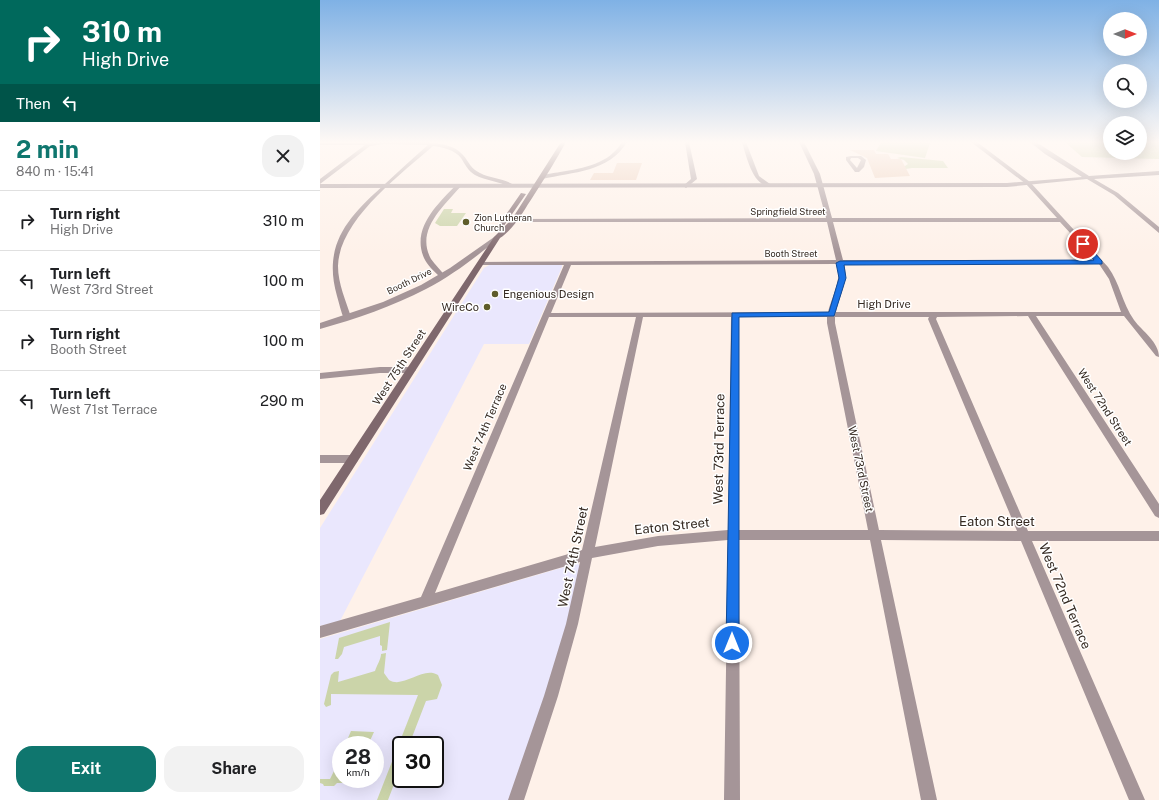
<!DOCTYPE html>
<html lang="en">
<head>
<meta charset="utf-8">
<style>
  :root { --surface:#fff; --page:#f2f2f2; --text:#202124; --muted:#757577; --line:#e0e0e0; --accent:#0f766e }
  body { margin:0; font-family:"Public Sans",sans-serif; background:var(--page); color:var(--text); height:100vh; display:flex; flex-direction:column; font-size:15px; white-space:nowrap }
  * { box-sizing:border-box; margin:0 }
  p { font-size:13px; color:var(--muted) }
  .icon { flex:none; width:22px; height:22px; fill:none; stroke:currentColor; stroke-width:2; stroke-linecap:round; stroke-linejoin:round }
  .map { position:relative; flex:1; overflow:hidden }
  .sheet { display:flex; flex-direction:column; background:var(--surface); width:320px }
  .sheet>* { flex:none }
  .banner { background:#00695c; color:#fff; overflow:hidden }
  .needle { width:26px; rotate:90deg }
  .fabs { position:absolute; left:783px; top:12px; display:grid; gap:8px }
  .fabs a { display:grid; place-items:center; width:44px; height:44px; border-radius:50%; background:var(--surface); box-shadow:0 4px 16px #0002; font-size:20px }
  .speed { position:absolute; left:12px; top:736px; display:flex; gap:8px; font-size:20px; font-weight:700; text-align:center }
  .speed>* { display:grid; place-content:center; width:52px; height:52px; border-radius:50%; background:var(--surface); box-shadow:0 4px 16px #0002; line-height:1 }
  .speed small { font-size:10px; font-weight:400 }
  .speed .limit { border:2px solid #111; border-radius:6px; background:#fff; color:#111 }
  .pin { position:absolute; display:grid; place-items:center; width:34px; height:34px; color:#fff; margin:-17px; border:2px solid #fff; border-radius:50%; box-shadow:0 1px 4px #0007 }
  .me { position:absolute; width:44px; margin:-22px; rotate:0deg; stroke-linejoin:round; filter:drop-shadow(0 0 3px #0008) }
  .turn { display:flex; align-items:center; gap:14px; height:84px; padding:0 16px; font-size:18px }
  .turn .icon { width:52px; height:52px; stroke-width:2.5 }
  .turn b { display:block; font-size:28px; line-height:34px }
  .then { display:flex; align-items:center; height:38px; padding:0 16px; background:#0003; gap:8px; font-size:15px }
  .round { display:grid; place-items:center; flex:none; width:42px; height:42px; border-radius:16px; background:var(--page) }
  .overview { display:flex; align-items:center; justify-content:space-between; height:68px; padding:0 16px }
  h1 { font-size:24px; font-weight:700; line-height:30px; color:var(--accent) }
  .primary-button { display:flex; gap:8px; margin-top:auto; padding:8px 16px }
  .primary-button a { flex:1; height:46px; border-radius:16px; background:var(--accent); color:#fff; font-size:16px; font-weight:700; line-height:46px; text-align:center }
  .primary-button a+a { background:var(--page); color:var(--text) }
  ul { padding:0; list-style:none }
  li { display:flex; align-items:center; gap:12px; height:60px; padding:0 16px; border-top:1px solid var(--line) }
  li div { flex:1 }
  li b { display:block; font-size:15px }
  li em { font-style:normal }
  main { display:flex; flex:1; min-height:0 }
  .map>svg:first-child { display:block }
  .commercial { fill:#eae7fd; fill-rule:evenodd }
  .green { fill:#cbd4a9 }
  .building { fill:#eccdb9 }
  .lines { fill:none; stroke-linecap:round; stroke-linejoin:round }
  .minor { fill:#a59598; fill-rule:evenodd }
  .tertiary { fill:#a59598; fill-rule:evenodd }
  .secondary { fill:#7f686d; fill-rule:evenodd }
  .route { fill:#1a73e8; stroke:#114b97 }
  .poi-dot { fill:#5f5d2a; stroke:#fff; stroke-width:1.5 }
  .labels { text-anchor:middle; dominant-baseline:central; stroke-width:3; stroke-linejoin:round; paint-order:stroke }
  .far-street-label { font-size:9px; fill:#352a22; stroke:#fff }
  .far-poi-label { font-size:9px; fill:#352a22; stroke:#fff; text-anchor:start }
  .poi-label { font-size:11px; fill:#352a22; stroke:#fff; text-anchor:start }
  .street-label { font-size:11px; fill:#352a22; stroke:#fff }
  .near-street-label { font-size:13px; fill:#352a22; stroke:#fff }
</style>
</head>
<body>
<main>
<section class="sheet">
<div class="banner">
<div class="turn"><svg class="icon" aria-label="right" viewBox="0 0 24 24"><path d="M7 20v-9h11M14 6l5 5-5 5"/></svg><div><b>310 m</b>High Drive</div></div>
<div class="then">Then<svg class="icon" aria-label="left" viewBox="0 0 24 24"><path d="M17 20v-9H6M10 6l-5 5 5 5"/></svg></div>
</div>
<div class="overview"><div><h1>2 min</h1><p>840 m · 15:41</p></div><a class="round"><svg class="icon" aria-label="close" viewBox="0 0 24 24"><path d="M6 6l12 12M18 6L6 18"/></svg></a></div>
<ul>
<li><svg class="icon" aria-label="right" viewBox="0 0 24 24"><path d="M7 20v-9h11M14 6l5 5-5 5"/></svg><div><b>Turn right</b><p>High Drive</p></div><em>310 m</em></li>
<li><svg class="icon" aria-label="left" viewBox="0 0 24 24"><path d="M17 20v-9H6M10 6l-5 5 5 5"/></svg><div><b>Turn left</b><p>West 73rd Street</p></div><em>100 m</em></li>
<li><svg class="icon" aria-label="right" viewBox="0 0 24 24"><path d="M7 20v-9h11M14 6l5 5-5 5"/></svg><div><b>Turn right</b><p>Booth Street</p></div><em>100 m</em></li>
<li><svg class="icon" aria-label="left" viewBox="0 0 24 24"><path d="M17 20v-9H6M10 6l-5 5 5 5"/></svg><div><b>Turn left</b><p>West 71st Terrace</p></div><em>290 m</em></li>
</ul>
<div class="primary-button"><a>Exit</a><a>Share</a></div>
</section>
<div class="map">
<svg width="839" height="800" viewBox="0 0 839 800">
  <rect width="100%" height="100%" fill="#fef1e9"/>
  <path class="commercial" d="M171 264H238L242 265V267L209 344H164L20 621 0 626V528L164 268Z
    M258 563 261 570 248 621 226 692 189 800H0V639ZM21 745H55V779H21ZM81 745H115V779H81Z"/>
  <path class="green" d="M561 142H605L610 143 605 158 556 151Z
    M745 142H790V153H820V142H839V159L762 157Z
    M581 157 623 161 628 168H592L579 170 588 164 584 160 577 158Z
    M124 209H133L131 213H146L137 226H120L115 223Z
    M70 622 67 650 62 651V646L60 645V636L24 647 22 654 18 659H15L19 638Z
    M66 653 64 673 69 680C84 689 102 666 118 675L122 685 117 699 106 701 89 745H81V766L68 800H57L98 695 11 694V705L6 707 4 704 11 675 14 672 19 671 18 682 55 671C57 665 61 659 61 654Z
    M31 731 54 732 48 745H25Z
    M16 767H21V779H50L46 783H17L14 786H4L3 784 0 783V779H10Z"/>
  <path class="building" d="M530 150H554L556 154H568L571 159H581L590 176 555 178 547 158Z
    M297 163H322L316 180H270L274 173H293Z"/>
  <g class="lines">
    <path class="minor" d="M108 142C120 144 135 145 143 155 149 162 151 169 160 173 171 179 185 178 195 186L190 187C179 181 166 181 155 175 148 171 145 164 141 158 135 150 123 147 113 146 80 175 19 220 18 266 18 284 26 301 31 317L27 319H24C21 312 19 303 17 296 2 244 29 216 65 184 79 171 93 158 108 145L64 144 50 146 0 184V179L45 145H0V143Z
      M302 142H307C289 172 253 172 222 179L219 177C225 174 234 173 240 172 264 168 289 164 302 142Z
      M365 142H369L377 179 366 188 363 186 371 179Z
      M422 142H426L439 176 450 184V186C433 187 426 155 422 142Z
      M479 142H484L500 174 512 218H737L706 184 651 142H657L710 182 788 267C800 283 802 303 814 320 822 331 839 342 839 357L836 356 804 316H716L839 504V518L835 516 708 316 617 317 616 319 708 531H839V541H712L825 800H809L701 541 561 540 617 800H601L550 540H419L420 800H404L408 540 338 546 272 558 258 624 238 696 204 800H188L224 696 246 624 260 562 0 638V626L101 597 244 265H161L158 263 159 262 516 260 507 222H194L191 220 192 219 506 218 494 174ZM513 222H740L775 260H523ZM517 264C522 281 512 296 508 312L231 313 251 265ZM524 264H779L789 279 801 312H516C519 296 529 281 524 264ZM229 317H316L262 550 115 593ZM323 317H411L408 530 338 536 275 547ZM419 317H507V323L548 530H419ZM515 317H609L608 319 697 531 559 530 515 323Z
      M531 156H541L546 160 544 167 539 172H535L526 160V157ZM531 158H538L541 160 537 168 530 160Z
      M136 185 141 186C124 206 95 230 111 259 115 265 121 270 125 276L122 278 120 277C114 271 107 265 104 258 91 228 118 204 136 185Z
      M60 367H92L96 370 92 373H60L0 379V373Z
      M0 455H33L37 456 38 459 37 462 33 463H0Z"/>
    <path class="tertiary" d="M710 142H716L769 176 839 171V175L774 179 798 193 839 227V233L794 195 767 179 687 187 0 188V184L687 183 762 177 725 154Z
      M177 235 179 236V238C156 257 133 275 106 289 73 306 36 319 0 329V323L63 302 101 285 130 268Z"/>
    <path class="secondary" d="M241 142H246C236 160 225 178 214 195 204 210 195 228 180 238L4 514 0 515V500L174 237 192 219Z
      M201 193 206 194 181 230H177L176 229Z"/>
  </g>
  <linearGradient id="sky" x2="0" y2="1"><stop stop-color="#7fb1e5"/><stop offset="0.56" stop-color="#fff9f5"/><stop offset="1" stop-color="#fff9f5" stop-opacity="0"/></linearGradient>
  <rect width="839" height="254" fill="url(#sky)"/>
  <path class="route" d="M761 242H765L782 261V264L524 265 526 278 514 316 419 317V643L417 648 412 650 408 648 406 643 412 313 509 312 519 278 516 263 520 261 774 260 761 245Z"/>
  <g class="poi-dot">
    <circle cx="146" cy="222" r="4"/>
    <circle cx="175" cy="294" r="4"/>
    <circle cx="167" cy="307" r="4"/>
  </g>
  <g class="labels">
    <g class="far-street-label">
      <text x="468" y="211">Springfield Street</text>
      <text x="471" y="253">Booth Street</text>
      <text transform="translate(89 281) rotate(-26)">Booth Drive</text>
    </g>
    <g class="far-poi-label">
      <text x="154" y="217">Zion Lutheran<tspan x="154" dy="10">Church</tspan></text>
    </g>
    <g class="poi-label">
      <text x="183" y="294">Engenious Design</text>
      <text x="159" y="307" text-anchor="end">WireCo</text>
    </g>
    <g class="street-label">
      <text x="564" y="304">High Drive</text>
      <text transform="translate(79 367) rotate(-57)">West 75th Street</text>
      <text transform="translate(785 407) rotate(57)">West 72nd Street</text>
      <text transform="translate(165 427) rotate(-67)">West 74th Terrace</text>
      <text transform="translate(541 469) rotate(78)">West 73rd Street</text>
    </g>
    <g class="near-street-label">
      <text transform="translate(399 449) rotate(-89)">West 73rd Terrace</text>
      <text x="677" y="521">Eaton Street</text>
      <text transform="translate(352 526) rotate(-6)">Eaton Street</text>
      <text transform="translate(253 557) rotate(-78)">West 74th Street</text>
      <text transform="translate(745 596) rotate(67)">West 72nd Terrace</text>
    </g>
  </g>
</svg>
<div class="fabs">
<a><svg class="needle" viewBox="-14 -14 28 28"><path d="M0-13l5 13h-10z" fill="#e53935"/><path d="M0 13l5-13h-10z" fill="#757577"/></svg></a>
<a><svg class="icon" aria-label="search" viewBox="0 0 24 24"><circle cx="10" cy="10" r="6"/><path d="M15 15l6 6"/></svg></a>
<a><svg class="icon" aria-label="layers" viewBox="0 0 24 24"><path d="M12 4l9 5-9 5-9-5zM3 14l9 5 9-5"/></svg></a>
</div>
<div class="speed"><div>28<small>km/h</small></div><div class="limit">30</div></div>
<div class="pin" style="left:763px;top:244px;background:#d93025"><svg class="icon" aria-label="arrive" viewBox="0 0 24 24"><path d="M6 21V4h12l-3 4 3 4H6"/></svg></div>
<svg class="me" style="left:412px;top:643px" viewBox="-20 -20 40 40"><circle r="17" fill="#1a73e8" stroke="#fff" stroke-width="3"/><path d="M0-11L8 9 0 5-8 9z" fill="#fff"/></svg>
</div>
</main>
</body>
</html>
